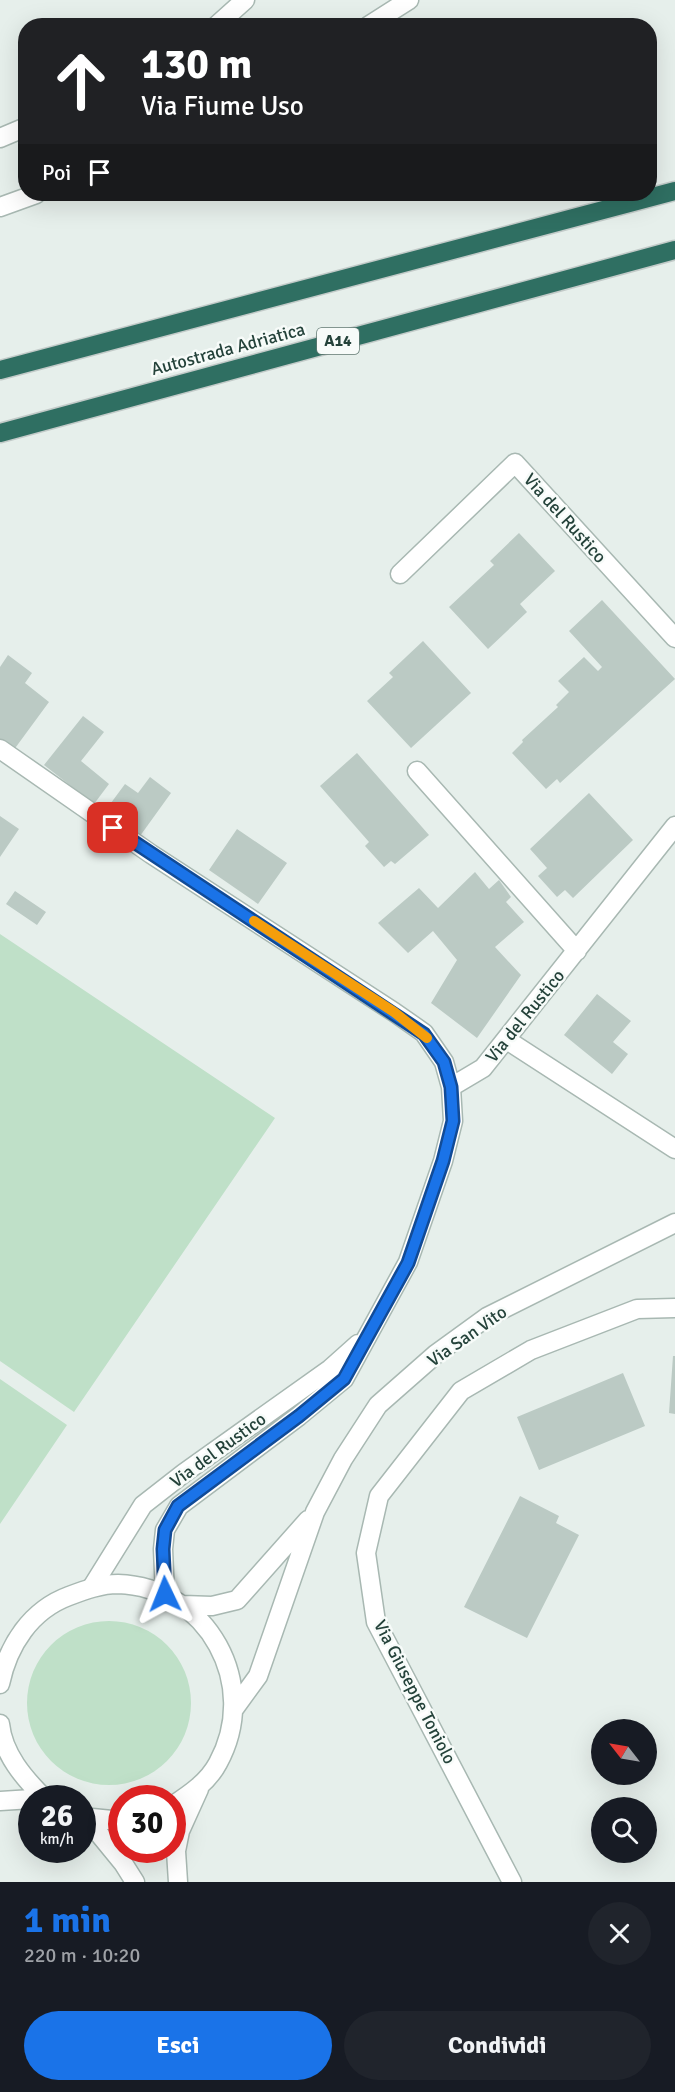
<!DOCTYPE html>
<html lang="it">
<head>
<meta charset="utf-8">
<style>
  :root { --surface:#171b24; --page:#20242c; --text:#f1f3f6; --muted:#9ea1a6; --accent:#1a73e8 }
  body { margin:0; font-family:Signika,sans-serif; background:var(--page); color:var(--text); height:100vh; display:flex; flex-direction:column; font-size:22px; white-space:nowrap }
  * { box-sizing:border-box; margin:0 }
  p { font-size:20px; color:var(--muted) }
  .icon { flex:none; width:33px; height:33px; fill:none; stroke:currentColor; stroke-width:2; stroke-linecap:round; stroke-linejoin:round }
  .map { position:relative; height:1882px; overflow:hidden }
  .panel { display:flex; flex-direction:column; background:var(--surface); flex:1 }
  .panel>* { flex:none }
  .banner { position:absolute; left:18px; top:18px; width:639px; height:183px; border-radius:24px; box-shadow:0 6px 24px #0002; background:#202124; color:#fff; overflow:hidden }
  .needle { width:39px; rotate:301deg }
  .controls { position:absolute; left:591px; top:1719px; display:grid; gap:12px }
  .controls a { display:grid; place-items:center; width:66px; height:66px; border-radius:50%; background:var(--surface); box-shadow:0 6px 24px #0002; font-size:30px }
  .speed { position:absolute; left:18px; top:1785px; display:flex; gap:12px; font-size:30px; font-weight:700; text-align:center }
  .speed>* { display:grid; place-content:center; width:78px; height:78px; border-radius:50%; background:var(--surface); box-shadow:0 6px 24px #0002; line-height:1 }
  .speed small { font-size:15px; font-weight:400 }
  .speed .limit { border:9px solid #d22; background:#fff; color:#111 }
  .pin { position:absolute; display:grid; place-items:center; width:51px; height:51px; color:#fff; margin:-26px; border-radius:12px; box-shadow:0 3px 9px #0006 }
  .me { position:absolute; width:66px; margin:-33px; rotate:358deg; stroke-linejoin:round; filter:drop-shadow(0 0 4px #0008) }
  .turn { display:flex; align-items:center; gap:21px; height:126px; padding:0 24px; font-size:27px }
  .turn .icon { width:78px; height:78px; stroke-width:2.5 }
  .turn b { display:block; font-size:42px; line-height:51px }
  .then { display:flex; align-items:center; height:57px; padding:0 24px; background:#0003; gap:12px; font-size:22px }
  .round { display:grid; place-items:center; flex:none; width:63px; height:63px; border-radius:32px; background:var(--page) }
  .head { display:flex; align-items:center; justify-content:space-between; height:102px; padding:0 24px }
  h1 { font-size:36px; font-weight:700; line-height:45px; color:var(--accent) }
  .primary-button { display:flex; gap:12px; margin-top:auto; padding:12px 24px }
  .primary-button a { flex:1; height:69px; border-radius:36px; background:var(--accent); color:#fff; font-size:24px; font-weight:700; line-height:69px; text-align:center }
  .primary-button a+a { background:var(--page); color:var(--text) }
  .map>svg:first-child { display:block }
  .green { fill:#bfe0c8 }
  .building { fill:#bbcac4 }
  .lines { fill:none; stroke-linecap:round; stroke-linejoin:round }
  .minor-casing { stroke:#a8b8b2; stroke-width:21 }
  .tertiary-casing { stroke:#a8b8b2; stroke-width:21 }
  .motorway-casing { stroke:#c2cac8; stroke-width:21 }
  .minor { stroke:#fff; stroke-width:18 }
  .tertiary { stroke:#fff; stroke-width:18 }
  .motorway { stroke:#2f6f62; stroke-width:18 }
  .route-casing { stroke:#114b97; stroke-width:15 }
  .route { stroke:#1a73e8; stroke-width:10 }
  .slow { stroke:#f59e0b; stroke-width:10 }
  .labels { text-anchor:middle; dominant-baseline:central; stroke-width:5; stroke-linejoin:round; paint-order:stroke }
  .shield { fill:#f7fbf9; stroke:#637a73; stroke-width:1.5 }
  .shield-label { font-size:16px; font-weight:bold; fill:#24423a }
  .street-label { font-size:18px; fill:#24423a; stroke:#f7fbf9 }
</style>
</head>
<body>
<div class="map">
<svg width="675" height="1882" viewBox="0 0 675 1882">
  <rect width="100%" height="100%" fill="#e6efeb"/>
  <path class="green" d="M0 934 275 1118 74 1412 0 1361Z
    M0 1379 67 1425 0 1524Z
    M27 1703a82 82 0 1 1 164 0a82 82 0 1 1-164 0Z"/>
  <path class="building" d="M519 533 555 571 520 604 527 612 488 649 449 607 494 565 490 561Z
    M602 600 675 679 560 783 557 779 546 789 512 753 523 742 522 740 558 707 556 705 569 692 558 681 584 657 598 671 602 667 569 631Z
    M423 641 471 693 411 748 367 701 393 677 389 673Z
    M8 655 32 673 25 683 49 702 13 751 0 741V667Z
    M83 716 104 732 81 761 109 784 94 804 44 765Z
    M357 753 429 835 395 864 391 861 384 867 365 846 369 842 320 786Z
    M150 777 171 793 140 836 105 811 125 784 138 793Z
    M589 793 633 840 573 898 565 890 557 897 538 876 547 868 530 849Z
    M0 816 19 829 0 857Z
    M237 829 287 863 258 904 209 870Z
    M475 872 489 889 499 880 511 897 506 902 524 922 495 947 521 975 477 1038 431 1003 457 960 433 931 408 953 378 923 419 888 438 908Z
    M15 891 46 912 37 925 6 904Z
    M597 994 631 1021 613 1042 628 1054 612 1074 564 1035Z
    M673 1356H675V1414L669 1413Z
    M623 1373 645 1426 539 1470 517 1417Z
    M520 1496 559 1516 556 1523 579 1535 527 1638 464 1607Z"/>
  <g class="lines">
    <defs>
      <path id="minor" d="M216 26 245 0
        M0 138 26 127
        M400 574 515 463 675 638
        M0 749 151 854 394 1012 424 1033 444 1062 451 1087 453 1121 443 1161 408 1262 344 1379 299 1416 179 1506 165 1530 163 1549 165 1595
        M417 771 577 951
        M507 1040 675 1149
        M451 1087 483 1068 675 826
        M92 1587 143 1505 184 1473 330 1369 358 1344
        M512 1882 376 1622 366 1553 379 1496 461 1391 531 1350 637 1309 675 1308"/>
      <path id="tertiary" d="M368 26 409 0
        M0 207 36 194
        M183 1605 212 1606 237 1600 308 1520
        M0 1684C8 1645 31 1610 69 1596 85 1590 101 1584 118 1584 208 1587 261 1685 218 1763 208 1782 190 1794 172 1806
        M234 1709 258 1676 315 1512 343 1459 378 1405 436 1354 487 1317 675 1223
        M0 1724C3 1754 24 1778 44 1798
        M0 1801 32 1799
        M82 1817 122 1821
        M87 1819 123 1863 135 1882
        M178 1882 176 1851 180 1831 199 1789"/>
      <path id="motorway" d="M0 370 675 191
        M0 433 675 250"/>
    </defs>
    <use href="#minor" class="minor-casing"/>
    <use href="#tertiary" class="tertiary-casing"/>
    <use href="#motorway" class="motorway-casing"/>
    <use href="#minor" class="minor"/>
    <use href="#tertiary" class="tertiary"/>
    <use href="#motorway" class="motorway"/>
  </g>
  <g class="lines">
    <defs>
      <path id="route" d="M113 828 424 1034 444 1062 451 1087 453 1121 443 1161 408 1263 344 1379 299 1416 178 1506 165 1530 163 1549 165 1594"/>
    </defs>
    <use href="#route" class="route-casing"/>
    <use href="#route" class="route"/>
    <path class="slow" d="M254 921 394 1012 427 1038"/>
  </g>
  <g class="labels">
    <rect class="shield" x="317" y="328" width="42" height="26" rx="4.5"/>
    <g class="shield-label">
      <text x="338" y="341">A14</text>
    </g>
    <g class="street-label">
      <text transform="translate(228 349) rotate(-15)">Autostrada Adriatica</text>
      <text transform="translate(565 518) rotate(48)">Via del Rustico</text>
      <text transform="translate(525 1016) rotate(-51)">Via del Rustico</text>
      <text transform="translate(467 1336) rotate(-35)">Via San Vito</text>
      <text transform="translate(218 1450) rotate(-36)">Via del Rustico</text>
      <text transform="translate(415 1692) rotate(63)">Via Giuseppe Toniolo</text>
    </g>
  </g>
</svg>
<div class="controls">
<a><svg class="needle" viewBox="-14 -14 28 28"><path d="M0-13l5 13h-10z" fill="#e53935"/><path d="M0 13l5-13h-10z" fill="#9ea1a6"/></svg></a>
<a><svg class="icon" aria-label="search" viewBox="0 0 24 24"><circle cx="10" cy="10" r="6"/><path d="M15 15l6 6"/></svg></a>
</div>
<div class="speed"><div>26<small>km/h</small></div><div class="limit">30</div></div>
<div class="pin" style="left:113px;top:828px;background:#d93025"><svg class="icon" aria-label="arrive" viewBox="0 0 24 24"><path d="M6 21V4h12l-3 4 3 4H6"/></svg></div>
<svg class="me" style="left:165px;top:1594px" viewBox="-20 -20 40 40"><path d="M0-17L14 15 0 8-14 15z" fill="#1a73e8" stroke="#fff" stroke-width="4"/></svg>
<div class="banner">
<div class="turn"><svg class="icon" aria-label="ahead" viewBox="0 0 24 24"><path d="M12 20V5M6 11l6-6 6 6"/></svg><div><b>130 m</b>Via Fiume Uso</div></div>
<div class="then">Poi<svg class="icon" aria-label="arrive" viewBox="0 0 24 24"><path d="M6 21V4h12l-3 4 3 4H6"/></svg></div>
</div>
</div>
<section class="panel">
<div class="head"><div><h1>1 min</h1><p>220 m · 10:20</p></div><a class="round"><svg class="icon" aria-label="close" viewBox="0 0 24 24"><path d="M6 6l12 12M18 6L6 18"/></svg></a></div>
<div class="primary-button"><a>Esci</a><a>Condividi</a></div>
</section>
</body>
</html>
